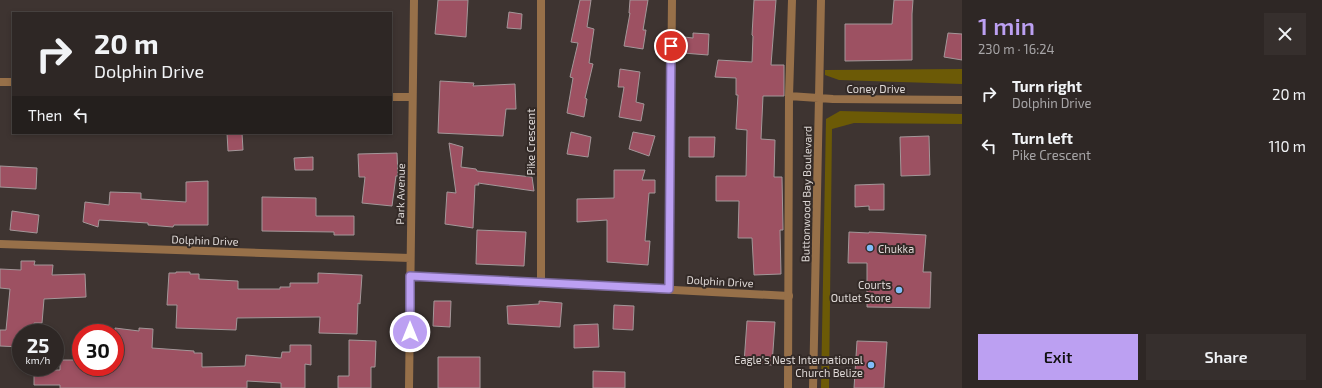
<!DOCTYPE html>
<html lang="en">
<head>
<meta charset="utf-8">
<style>
  :root { --surface:#2e2725; --page:#362f2d; --text:#f1f3f6; --muted:#a7a5a7; --line:#494442; --accent:#bca0f2 }
  body { margin:0; font-family:"Exo 2",sans-serif; background:var(--page); color:var(--text); height:100vh; display:flex; flex-direction:column; font-size:15px; white-space:nowrap }
  * { box-sizing:border-box; margin:0 }
  p { font-size:13px; color:var(--muted) }
  .icon { flex:none; width:22px; height:22px; fill:none; stroke:currentColor; stroke-width:2; stroke-linecap:round; stroke-linejoin:round }
  .map { position:relative; flex:1; overflow:hidden }
  .details { display:flex; flex-direction:column; background:var(--surface); width:360px }
  .details>* { flex:none }
  .top-card { position:absolute; left:12px; top:12px; width:380px; height:122px; border-radius:0px; box-shadow:0 2px 6px #0003,0 0 0 1px var(--line); background:#2e2725; color:var(--text); overflow:hidden }
  .speed { position:absolute; left:12px; top:324px; display:flex; gap:8px; font-size:20px; font-weight:700; text-align:center }
  .speed>* { display:grid; place-content:center; width:52px; height:52px; border-radius:50%; background:var(--surface); box-shadow:0 2px 6px #0003,0 0 0 1px var(--line); line-height:1 }
  .speed small { font-size:10px; font-weight:400 }
  .speed .limit { border:6px solid #d22; background:#fff; color:#111 }
  .pin { position:absolute; display:grid; place-items:center; width:34px; height:34px; color:#fff; margin:-17px; border:2px solid #fff; border-radius:50%; box-shadow:0 1px 4px #0007 }
  .me { position:absolute; width:44px; margin:-22px; rotate:0deg; stroke-linejoin:round; filter:drop-shadow(0 0 3px #0008) }
  .turn { display:flex; align-items:center; gap:14px; height:84px; padding:0 16px; font-size:18px }
  .turn .icon { width:52px; height:52px; stroke-width:2.5 }
  .turn b { display:block; font-size:28px; line-height:34px }
  .then { display:flex; align-items:center; height:38px; padding:0 16px; background:#0003; gap:8px; font-size:15px }
  .round { display:grid; place-items:center; flex:none; width:42px; height:42px; border-radius:0px; background:var(--page) }
  .head { display:flex; align-items:center; justify-content:space-between; height:68px; padding:0 16px }
  h1 { font-size:24px; font-weight:600; line-height:30px; color:var(--accent) }
  .button { display:flex; gap:8px; margin-top:auto; padding:8px 16px }
  .button a { flex:1; height:46px; border-radius:0px; background:var(--accent); color:#111; font-size:16px; font-weight:600; line-height:46px; text-align:center }
  .button a+a { background:var(--page); color:var(--text) }
  ul { padding:0; list-style:none }
  li { display:flex; align-items:center; gap:12px; height:52px; padding:0 16px }
  li div { flex:1 }
  li b { display:block; font-size:15px }
  li em { font-style:normal }
  main { display:flex; flex:1; min-height:0 }
  .map>svg:first-child { display:block }
  .green { fill:#6c5a06 }
  .building { fill:#9d5162; stroke:#a39799 }
  .lines { fill:none; stroke-linecap:round; stroke-linejoin:round }
  .minor { stroke:#977049; stroke-width:8 }
  .tertiary { stroke:#977049; stroke-width:8 }
  .route-casing { stroke:#7a689d; stroke-width:10 }
  .route { stroke:#bca0f2; stroke-width:7 }
  .poi-dot { fill:#80bdfa; stroke:#332a27; stroke-width:1.5 }
  .labels { text-anchor:middle; dominant-baseline:central; stroke-width:4; stroke-linejoin:round; paint-order:stroke }
  .street-label { font-size:11px; fill:#dfd9d7; stroke:#332a27 }
  .poi-label { font-size:11px; fill:#dfd9d7; stroke:#332a27; text-anchor:end }
</style>
</head>
<body>
<main>
<div class="map">
<svg width="962" height="388" viewBox="0 0 962 388">
  <rect width="100%" height="100%" fill="#3e3431"/>
  <path class="green" d="M962 69V84L839 80 825 75V70Z
    M840 111 962 114V124L854 123 832 129 829 388H821L826 119Z"/>
  <path class="building" d="M438 0H468L466 37 435 34Z
    M580 0H591L587 27 594 29 589 63 593 64 585 98 587 99 584 117 567 113 573 78 570 77 578 43 571 42Z
    M630 0H648L643 30H646L643 49 624 46 630 13H629Z
    M754 0H776L771 65H784V96H763L761 139 775 140 774 177H782L783 230H780L781 274 754 275 752 238H738L739 201H716V176H746L747 130 736 129 738 95H736V78L715 77 718 60 752 62 753 36 752 35Z
    M894 0H913L912 14V60L845 61V24H892Z
    M509 12 522 14 521 29 507 28Z
    M693 33 709 34 708 55 683 53 684 37 693 38Z
    M948 33 962 34V60L944 57Z
    M620 69 640 72 636 102 644 104 641 121 619 117 624 87H618Z
    M440 81 474 83 473 86 515 84 516 109H506L503 136 438 133Z
    M571 132 591 137 588 157 567 154Z
    M633 132 655 136 649 156 629 149Z
    M227 133H242L243 150 228 151Z
    M929 136 930 175 901 176 900 137Z
    M689 137H715L714 157H689Z
    M449 143 463 147 461 167 476 169 477 171 532 177 534 191 478 183 479 185H475L473 228 445 224 447 192 456 193Z
    M397 153 398 176H396L392 206 362 203 365 177H359L358 154Z
    M313 157V170H295L294 158Z
    M0 166 37 168 36 189 0 187Z
    M614 170H645L642 180H655V193H649L645 241H650L648 265 607 262V220L577 222V199L614 198Z
    M208 181V225H174L173 227 148 225V223L99 220 98 227 83 222 85 202 109 205 110 192 141 193V199L186 202V182Z
    M884 184V210H869V206L855 207V185Z
    M262 197 316 198V216H354V235H334V232L262 231Z
    M12 211 39 215 37 233 10 230Z
    M477 230 526 232 524 266 476 264Z
    M849 232 869 233V232L926 235 923 272H931L930 308 867 307V263H848Z
    M21 261H35L34 265H53L52 275 85 274 86 297 44 299 42 323H34V333H21V347L0 346V330H6L10 289 0 288V269L21 270Z
    M176 272H190V274H199V279L238 281V289H280V287H290V283H318V273L362 275 360 304 358 303 357 334 319 333 320 317 237 318 236 330 176 328 177 305H167L169 273H176Z
    M434 301H451L450 327 433 326Z
    M539 301 562 303 560 327 508 324 507 306 539 304Z
    M614 305 634 306 633 330 613 329Z
    M747 321 775 322 772 365 744 363Z
    M598 324 599 347 574 348V325Z
    M115 328 139 331V328L153 329 152 348 194 351V353H202V367L245 366 246 355 281 358 282 352H290V345H311V365L305 364V388H281V383L247 381V388H60V385H34V370H60V360H81V367H115Z
    M349 340 376 341 375 367H371V388H338V376H349Z
    M857 341 887 342 884 388H854Z
    M438 357H480V388H438Z
    M593 371 625 372V388H593Z"/>
  <g class="lines">
    <path class="minor" d="M541 0V283
      M0 82H13
      M391 97H412
      M0 244 410 258
      M410 276 789 296
      M669 289 672 0
      M409 388 414 0"/>
    <path class="tertiary" d="M789 96 833 99 962 100
      M788 388 789 96 792 0
      M813 388 821 0"/>
  </g>
  <g class="lines">
    <defs>
      <path id="route" d="M410 332V276L669 289 671 46"/>
    </defs>
    <use href="#route" class="route-casing"/>
    <use href="#route" class="route"/>
  </g>
  <g class="poi-dot">
    <circle cx="870" cy="248" r="4"/>
    <circle cx="899" cy="290" r="4"/>
    <circle cx="871" cy="365" r="4"/>
  </g>
  <g class="labels">
    <g class="street-label">
      <text x="876" y="88">Coney Drive</text>
      <text transform="translate(530 142) rotate(-90)">Pike Crescent</text>
      <text transform="translate(400 194) rotate(-89)">Park Avenue</text>
      <text transform="translate(806 194) rotate(-89)">Buttonwood Bay Boulevard</text>
      <text transform="translate(205 240) rotate(2)">Dolphin Drive</text>
      <text transform="translate(720 281) rotate(3)">Dolphin Drive</text>
    </g>
    <g class="poi-label">
      <text x="878" y="248" text-anchor="start">Chukka</text>
      <text x="891" y="284">Courts<tspan x="891" dy="13">Outlet Store</tspan></text>
      <text x="863" y="359">Eagle's Nest International<tspan x="863" dy="13">Church Belize</tspan></text>
    </g>
  </g>
</svg>
<div class="speed"><div>25<small>km/h</small></div><div class="limit">30</div></div>
<div class="pin" style="left:671px;top:46px;background:#d93025"><svg class="icon" aria-label="arrive" viewBox="0 0 24 24"><path d="M6 21V4h12l-3 4 3 4H6"/></svg></div>
<svg class="me" style="left:410px;top:332px" viewBox="-20 -20 40 40"><circle r="17" fill="#bca0f2" stroke="#fff" stroke-width="3"/><path d="M0-11L8 9 0 5-8 9z" fill="#fff"/></svg>
<div class="top-card">
<div class="turn"><svg class="icon" aria-label="right" viewBox="0 0 24 24"><path d="M7 20v-9h11M14 6l5 5-5 5"/></svg><div><b>20 m</b>Dolphin Drive</div></div>
<div class="then">Then<svg class="icon" aria-label="left" viewBox="0 0 24 24"><path d="M17 20v-9H6M10 6l-5 5 5 5"/></svg></div>
</div>
</div>
<section class="details">
<div class="head"><div><h1>1 min</h1><p>230 m · 16:24</p></div><a class="round"><svg class="icon" aria-label="close" viewBox="0 0 24 24"><path d="M6 6l12 12M18 6L6 18"/></svg></a></div>
<ul>
<li><svg class="icon" aria-label="right" viewBox="0 0 24 24"><path d="M7 20v-9h11M14 6l5 5-5 5"/></svg><div><b>Turn right</b><p>Dolphin Drive</p></div><em>20 m</em></li>
<li><svg class="icon" aria-label="left" viewBox="0 0 24 24"><path d="M17 20v-9H6M10 6l-5 5 5 5"/></svg><div><b>Turn left</b><p>Pike Crescent</p></div><em>110 m</em></li>
</ul>
<div class="button"><a>Exit</a><a>Share</a></div>
</section>
</main>
</body>
</html>
